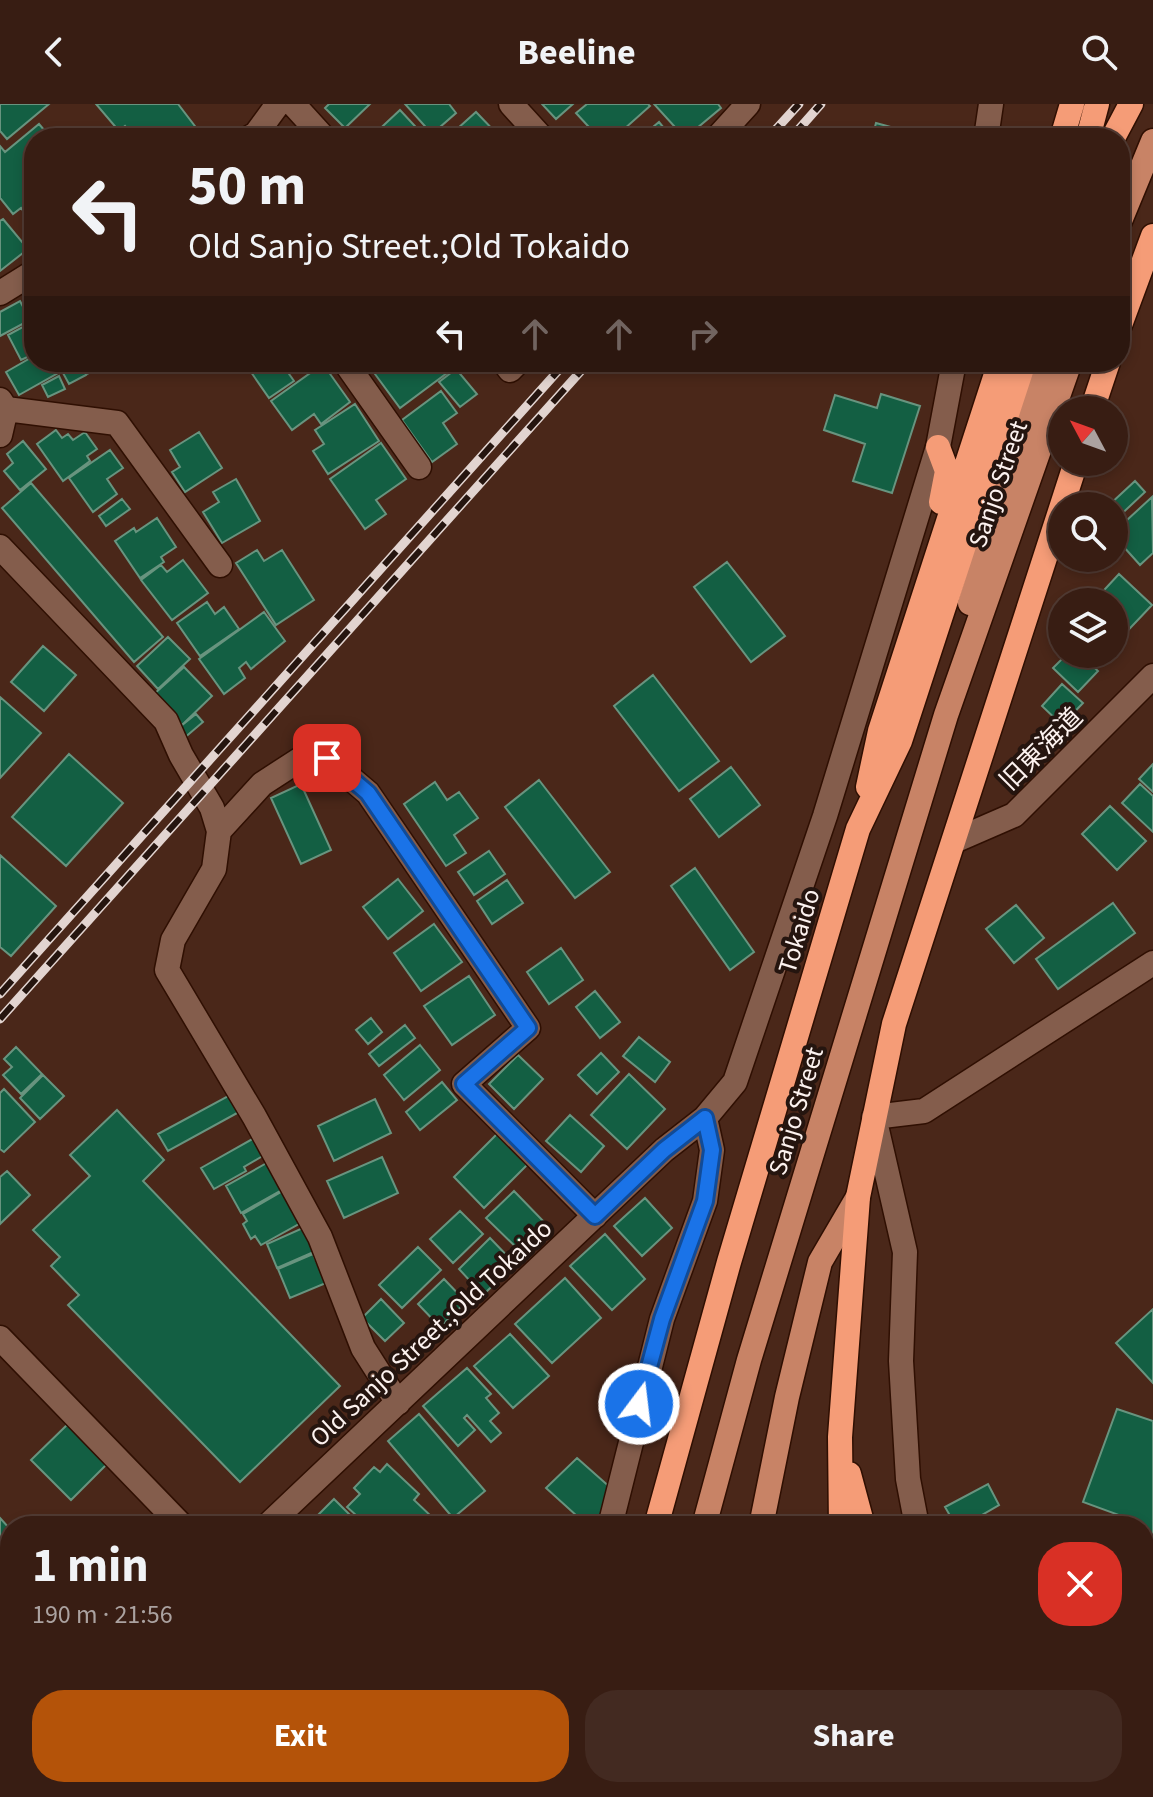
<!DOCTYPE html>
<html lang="en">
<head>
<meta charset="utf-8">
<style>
  :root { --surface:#381d13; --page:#432a21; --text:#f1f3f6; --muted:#aba2a0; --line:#523b33; --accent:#b45309 }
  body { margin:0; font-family:"Source Sans 3","Noto Sans JP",sans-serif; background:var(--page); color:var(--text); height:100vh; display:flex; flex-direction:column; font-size:30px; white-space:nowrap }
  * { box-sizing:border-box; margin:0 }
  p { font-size:26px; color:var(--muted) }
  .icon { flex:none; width:44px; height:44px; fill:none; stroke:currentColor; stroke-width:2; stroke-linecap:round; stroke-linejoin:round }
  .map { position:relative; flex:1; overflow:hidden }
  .drawer { position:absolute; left:0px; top:1412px; width:1154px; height:282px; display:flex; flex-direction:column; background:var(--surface); border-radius:32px 32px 0 0; box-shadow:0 4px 12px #0003,0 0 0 2px var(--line) }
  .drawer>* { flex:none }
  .hud { position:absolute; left:24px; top:24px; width:1106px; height:244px; border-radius:32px; box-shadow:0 4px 12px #0003,0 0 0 2px var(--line); background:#381d13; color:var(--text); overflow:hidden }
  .needle { width:52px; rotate:311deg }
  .buttons { position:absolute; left:1048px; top:292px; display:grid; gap:16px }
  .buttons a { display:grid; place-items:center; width:80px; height:80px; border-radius:50%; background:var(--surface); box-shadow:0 4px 12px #0003,0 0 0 2px var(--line); font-size:40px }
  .pin { position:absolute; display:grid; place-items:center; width:68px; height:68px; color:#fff; margin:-34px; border-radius:16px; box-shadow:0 4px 12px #0006 }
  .me { position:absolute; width:88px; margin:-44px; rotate:15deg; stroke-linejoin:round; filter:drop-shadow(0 0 6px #0008) }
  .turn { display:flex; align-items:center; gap:28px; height:168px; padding:0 32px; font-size:36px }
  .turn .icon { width:104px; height:104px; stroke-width:2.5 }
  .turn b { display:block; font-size:56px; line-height:68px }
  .lanes { display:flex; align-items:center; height:76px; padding:0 32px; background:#0003; justify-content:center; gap:40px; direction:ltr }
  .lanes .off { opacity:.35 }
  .round { display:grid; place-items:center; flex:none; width:84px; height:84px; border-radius:32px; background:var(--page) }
  .headline { display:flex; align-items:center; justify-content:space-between; height:136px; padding:0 32px }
  h1 { font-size:48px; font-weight:700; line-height:60px }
  .primary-button { display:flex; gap:16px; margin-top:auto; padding:16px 32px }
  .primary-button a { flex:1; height:92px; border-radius:32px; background:var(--accent); color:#fff; font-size:32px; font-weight:700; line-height:92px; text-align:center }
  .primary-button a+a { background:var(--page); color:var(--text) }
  header { display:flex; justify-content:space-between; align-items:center; height:104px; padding:0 32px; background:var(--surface); font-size:36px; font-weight:700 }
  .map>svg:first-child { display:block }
  .building { fill:#135f43; stroke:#68947f; stroke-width:2 }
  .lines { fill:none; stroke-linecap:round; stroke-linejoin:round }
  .minor-casing { stroke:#2f0f02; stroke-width:27 }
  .major-casing { stroke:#2f0f02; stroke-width:27 }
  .highway-casing { stroke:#2f0f02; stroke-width:27 }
  .minor { stroke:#845d4c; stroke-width:24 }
  .major { stroke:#c88366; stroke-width:24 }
  .highway { stroke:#f59c77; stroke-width:24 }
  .rail-casing { stroke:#e2d4d0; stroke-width:9 }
  .rail { stroke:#25150f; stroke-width:6; stroke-dasharray:18; stroke-linecap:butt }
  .route-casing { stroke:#114b97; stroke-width:20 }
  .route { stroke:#1a73e8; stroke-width:14 }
  .labels { text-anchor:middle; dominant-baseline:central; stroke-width:8; stroke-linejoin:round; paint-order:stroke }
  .street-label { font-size:26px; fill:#fcf2ef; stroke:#25150f }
</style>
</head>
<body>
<header><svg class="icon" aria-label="back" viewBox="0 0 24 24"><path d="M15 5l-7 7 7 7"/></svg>Beeline<svg class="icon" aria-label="search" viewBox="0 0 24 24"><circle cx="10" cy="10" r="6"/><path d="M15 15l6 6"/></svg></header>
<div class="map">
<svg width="1153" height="1693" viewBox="0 0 1153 1693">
  <rect width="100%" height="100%" fill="#4a2719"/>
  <path class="building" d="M0 0H49L7 35 0 27Z
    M96 0H178L204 34H135L125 22 119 27Z
    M329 0H370L345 24 325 4Z
    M405 0H449L456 9 432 30Z
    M542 0H573L556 15Z
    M587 0H648L650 2 614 34H599L576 9Z
    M654 0H718L721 4 685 34Z
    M400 6 426 34H370Z
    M476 8 501 34H447Z
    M659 18 672 34H640Z
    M876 19 931 34H872Z
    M39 20 51 34H34V120L21 104 13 110 0 94V42L5 48Z
    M3 115 28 145 0 167V117Z
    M20 197 30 216 0 232V208Z
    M30 219 34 227V250L21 256 8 231Z
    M34 252V258H52L58 269 19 291 6 268Z
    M57 258H79L86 271 69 280Z
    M81 258H103L105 262 87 270Z
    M244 258H285L282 260 294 277 269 294Z
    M382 258H445L451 266 400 304 372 266Z
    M323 260 350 298 321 320 314 310 292 326 271 297Z
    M456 265 477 290 460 303 439 278Z
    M59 272 65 285 48 293 42 281Z
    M441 287 457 309 443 319 457 340 432 358 402 316Z
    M881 290 920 302 892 389 853 377 865 340 824 326 835 291 877 304Z
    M355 300 379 337 328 370 313 347 324 340 315 326Z
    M56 326 62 334 68 330 73 336 85 328 97 345 87 352 90 357 63 377 37 340Z
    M199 328 222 364 185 388 172 368 180 363 170 346Z
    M23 337 46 365 20 386 4 367 13 359 7 350Z
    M381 339 406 375 376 396 386 410 365 425 330 375Z
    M110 346 123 364 107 375 117 390 93 408 69 374Z
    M236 375 260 417 222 439 203 408 219 398 213 388Z
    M1135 377 1145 388 1114 417V402H1108Z
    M31 379 163 533 134 558 2 404Z
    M1152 393 1153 449 1140 461 1114 432V428Z
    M122 395 130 405 106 422 99 412Z
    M157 414 176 443 161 453 164 458 140 474 115 437 134 424 136 428Z
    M257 446 264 457 282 446 314 496 276 521 236 459Z
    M183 456 208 489 172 516 141 476 161 461 167 468Z
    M727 458 785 532 751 558 694 483Z
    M1119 470 1152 501 1117 538 1114 536V498H1093Z
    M207 498 215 510 224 503 239 525 200 552 177 519Z
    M264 508 285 537 251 565 246 558 239 564 245 574 224 590 199 555Z
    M168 533 190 555 158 585 137 562Z
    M43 542 76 571 44 607 11 578Z
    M1067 550H1079L1098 567 1078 588 1053 564Z
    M184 563 212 592 182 621 153 591Z
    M653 571 719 657 679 687 614 602Z
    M1062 580 1083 599 1062 621 1042 602Z
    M0 593 41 629 0 674Z
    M196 610 203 618 183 635 176 626Z
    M69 650 123 699 66 762 12 713Z
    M1153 660V688L1139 675Z
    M731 663 760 701 719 733 690 695Z
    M539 676 610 768 575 794 505 703Z
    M435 678 447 696 459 688 478 714 454 731 466 749 446 762 404 700Z
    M301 680 331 746 301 760 271 694Z
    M1140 680 1153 692V728L1122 699Z
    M1110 702 1146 737 1117 766 1082 730Z
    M489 747 505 770 474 791 458 768Z
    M0 751 56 802 11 852 0 843Z
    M695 764 754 848 730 866 671 782Z
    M398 775 423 807 388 835 363 803Z
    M507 776 523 799 492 820 477 797Z
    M1113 799 1135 829 1058 885 1036 855Z
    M1016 801 1044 834 1014 859 986 825Z
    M434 820 462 858 421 887 394 849Z
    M561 844 583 876 549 900 527 868Z
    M469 872 495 911 452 941 424 902Z
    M595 887 620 918 600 934 576 903Z
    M371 914 382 928 368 940 356 926Z
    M405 921 415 934 379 962 369 950Z
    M639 933 670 958 655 978 623 952Z
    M420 941 440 966 404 996 384 971Z
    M16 943 42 970 21 990 3 971 12 963 4 955Z
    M601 949 619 968 597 990 578 971Z
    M518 951 543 975 514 1005 489 980Z
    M629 970 665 1005 627 1045 591 1011Z
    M43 971 64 992 40 1015 20 994Z
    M442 978 457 996 420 1026 406 1008Z
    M4 985 35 1018 4 1048 0 1045V989Z
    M230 991 239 1008 168 1047 158 1030Z
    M375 995 391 1029 334 1057 318 1022Z
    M117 1006 164 1056 143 1077 340 1282 240 1378 68 1201 79 1191 51 1162 60 1153 33 1126 90 1072 70 1051Z
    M570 1011 604 1042 581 1068 546 1037Z
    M497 1030 527 1061 484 1104 454 1073Z
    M256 1033 266 1050 244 1063 246 1067 214 1085 201 1064Z
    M382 1053 398 1089 344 1114 327 1077Z
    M272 1056 287 1083 241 1109 226 1082Z
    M7 1067 30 1091 0 1120V1073Z
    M288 1084 306 1116 261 1141 255 1132 251 1135 243 1120 247 1117 243 1110Z
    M514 1087 547 1121 520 1147 486 1114Z
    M645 1094 672 1124 642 1152 614 1122Z
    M460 1107 483 1130 453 1159 430 1135Z
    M305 1123 316 1147 277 1164 267 1140Z
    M605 1130 645 1175 612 1206 570 1162Z
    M490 1134 515 1160 483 1191 459 1165Z
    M418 1143 441 1166 402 1204 379 1181Z
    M313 1150 326 1179 290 1194 278 1165Z
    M565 1174 601 1214 552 1259 515 1220Z
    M444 1175 466 1198 440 1223 418 1200Z
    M381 1195 404 1219 385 1237 362 1214Z
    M1153 1205V1279L1116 1239Z
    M510 1230 549 1272 513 1304 474 1262Z
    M467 1264 491 1290 486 1294 499 1309 490 1317 501 1329 491 1338 467 1311 464 1314 475 1326 458 1342 423 1302Z
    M1117 1305 1153 1317V1502L1144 1499V1422H1115L1119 1411 1083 1398Z
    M419 1310 485 1387 453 1414 388 1337Z
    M69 1319 108 1359 71 1396 31 1356Z
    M577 1354 612 1385 597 1422H588L546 1384Z
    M387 1360 419 1390 414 1396 432 1413 424 1422H368L347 1403 360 1390 354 1384 374 1363 380 1368Z
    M988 1380 999 1401 977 1414 981 1422H956L945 1403Z
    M334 1395 358 1419 354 1422H317L312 1417Z
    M0 1414 10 1425V1471L0 1480Z
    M5 1529 10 1534V1598L0 1588V1534Z
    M1153 1551V1619H1144V1552Z
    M0 1594 10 1604V1647L0 1657Z
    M55 1684H88L99 1693H66Z
    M93 1684H145L138 1693H103Z
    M392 1684H418L427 1693H384Z
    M457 1684H518L509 1693H448Z"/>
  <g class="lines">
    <defs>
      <path id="minor" d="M293 0 324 34
        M511 0 542 34
        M249 34 256 30 278 0
        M717 34 748 0
        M986 34 991 0
        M0 189 34 168
        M345 258 419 363
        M504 258 510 266 518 258
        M0 296 6 305 0 331
        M6 305 117 319 220 461
        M0 443 166 617 181 651 212 704 219 727 214 765 173 836 167 866 254 1012 320 1133 363 1244 398 1299
        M219 727 262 680 299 656 327 654 368 689 528 924 464 980 595 1112
        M954 737 1014 711 1153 572
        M0 1234 182 1422
        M267 1422 664 1046 705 1014 735 978 825 712 938 343 954 258
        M610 1422 662 1215 705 1097 712 1046 705 1014
        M917 1422 908 1375 901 1257 905 1148 874 1013 924 1007 1153 859
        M534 1684 544 1693
        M1023 1684 1030 1693
        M8 1693 16 1684
        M344 1693 352 1684"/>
      <path id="major" d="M1120 117 1153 37
        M970 499 1045 258
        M704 1422 749 1256 946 611 1070 258
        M761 1422 787 1293 820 1158 858 1093
        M628 1693 630 1684
        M684 1693 687 1684"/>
      <path id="highway" d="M1062 34 1072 0
        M1088 34 1097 0
        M1113 34 1131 0
        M1120 221 1153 132
        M1092 306 1108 258
        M938 343 947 367 941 398
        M868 683 880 627 1000 258
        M849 1370 863 1422
        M656 1422 729 1158 858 725 900 637 1024 258
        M841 1422 840 1333 858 1093 894 920 1076 358
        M651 1684 653 1693
        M706 1684 710 1693
        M863 1684 864 1693
        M976 1684 982 1693"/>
    </defs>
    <use href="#minor" class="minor-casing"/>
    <use href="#major" class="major-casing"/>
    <use href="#highway" class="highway-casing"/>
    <use href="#minor" class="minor"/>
    <use href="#major" class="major"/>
    <use href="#highway" class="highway"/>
    <defs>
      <path id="rail" d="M768 34 799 0
        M791 34 821 0
        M0 890 566 258
        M0 915 589 258"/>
    </defs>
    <use href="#rail" class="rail-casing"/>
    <use href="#rail" class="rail"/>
  </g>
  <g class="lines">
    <defs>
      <path id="route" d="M327 654 368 689 528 924 464 980 595 1112 664 1046 705 1014 712 1046 705 1097 662 1215 639 1300"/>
    </defs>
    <use href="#route" class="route-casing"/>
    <use href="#route" class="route"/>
  </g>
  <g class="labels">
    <g class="street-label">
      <text transform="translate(998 380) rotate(-71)">Sanjo Street</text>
      <text transform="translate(1041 645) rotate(-45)">旧東海道</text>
      <text transform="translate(799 827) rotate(-73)">Tokaido</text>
      <text transform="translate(796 1007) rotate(-73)">Sanjo Street</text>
      <text transform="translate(431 1229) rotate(-43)">Old Sanjo Street.;Old Tokaido</text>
    </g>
  </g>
</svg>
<div class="buttons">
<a><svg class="needle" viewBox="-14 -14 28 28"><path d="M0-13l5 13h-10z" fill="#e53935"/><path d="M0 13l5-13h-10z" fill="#aba2a0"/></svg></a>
<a><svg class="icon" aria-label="search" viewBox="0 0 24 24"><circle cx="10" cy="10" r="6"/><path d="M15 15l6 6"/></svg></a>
<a><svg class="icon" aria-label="layers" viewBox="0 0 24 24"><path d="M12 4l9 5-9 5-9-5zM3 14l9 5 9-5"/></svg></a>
</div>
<div class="pin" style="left:327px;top:654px;background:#d93025"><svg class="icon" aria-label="arrive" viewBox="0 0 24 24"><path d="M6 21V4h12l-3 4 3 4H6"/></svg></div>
<svg class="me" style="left:639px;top:1300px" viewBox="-20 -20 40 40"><circle r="17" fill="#1a73e8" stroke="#fff" stroke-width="3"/><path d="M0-11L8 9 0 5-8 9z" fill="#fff"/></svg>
<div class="hud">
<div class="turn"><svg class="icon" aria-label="left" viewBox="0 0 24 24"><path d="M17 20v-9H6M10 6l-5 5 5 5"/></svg><div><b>50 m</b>Old Sanjo Street.;Old Tokaido</div></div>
<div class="lanes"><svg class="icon" aria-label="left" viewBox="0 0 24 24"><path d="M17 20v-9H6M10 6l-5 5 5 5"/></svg><svg class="icon off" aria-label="ahead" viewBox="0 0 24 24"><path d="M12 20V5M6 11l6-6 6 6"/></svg><svg class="icon off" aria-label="ahead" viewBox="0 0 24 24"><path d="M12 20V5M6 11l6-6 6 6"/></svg><svg class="icon off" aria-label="right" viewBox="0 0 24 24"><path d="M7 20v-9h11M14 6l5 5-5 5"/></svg></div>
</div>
<section class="drawer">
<div class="headline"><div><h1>1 min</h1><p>190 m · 21:56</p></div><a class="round" style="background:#d93025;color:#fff"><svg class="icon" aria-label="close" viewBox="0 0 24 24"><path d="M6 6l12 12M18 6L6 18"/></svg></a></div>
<div class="primary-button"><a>Exit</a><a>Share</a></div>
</section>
</div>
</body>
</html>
